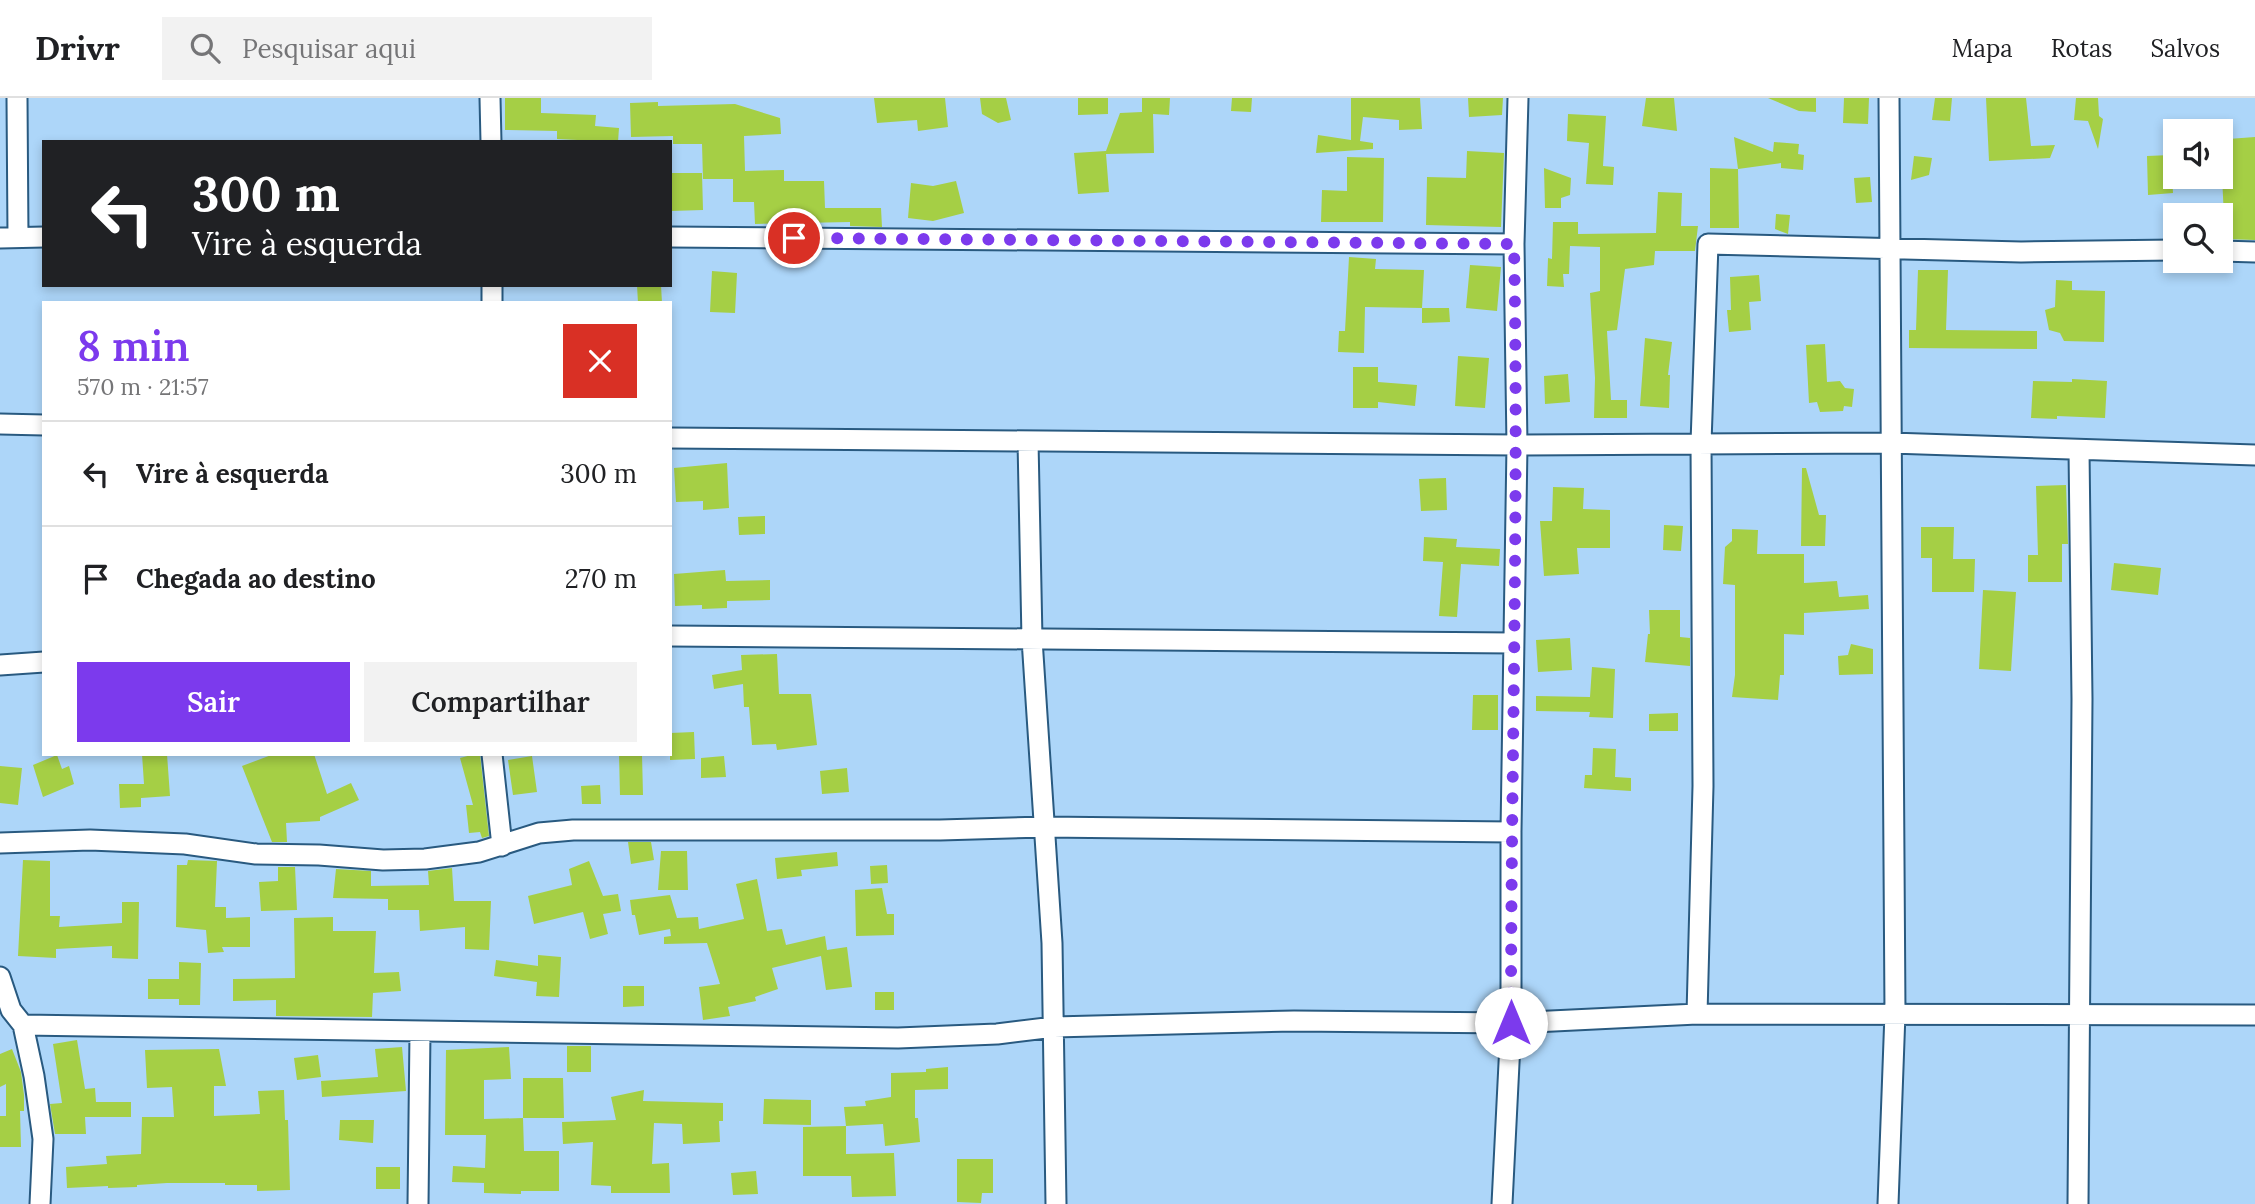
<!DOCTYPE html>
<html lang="pt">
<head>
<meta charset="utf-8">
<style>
  :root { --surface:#fff; --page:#f2f2f2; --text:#202124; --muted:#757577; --line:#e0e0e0; --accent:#7c3aed }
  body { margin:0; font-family:Lora,serif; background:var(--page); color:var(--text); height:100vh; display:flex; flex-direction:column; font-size:26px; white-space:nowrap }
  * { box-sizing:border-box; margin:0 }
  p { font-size:23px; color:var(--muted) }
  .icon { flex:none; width:38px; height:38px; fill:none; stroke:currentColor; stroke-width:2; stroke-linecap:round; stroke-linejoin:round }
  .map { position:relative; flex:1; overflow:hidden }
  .drawer { position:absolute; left:42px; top:203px; width:630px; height:455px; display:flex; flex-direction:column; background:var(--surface); border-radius:0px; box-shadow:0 4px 10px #0003 }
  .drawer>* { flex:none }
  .banner { position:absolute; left:42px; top:42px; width:630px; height:147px; border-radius:0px; box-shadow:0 4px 10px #0003; background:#202124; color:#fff; overflow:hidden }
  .fabs { position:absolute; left:2163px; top:21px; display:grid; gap:14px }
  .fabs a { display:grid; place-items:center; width:70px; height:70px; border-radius:0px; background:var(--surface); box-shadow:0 4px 10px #0003; font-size:35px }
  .pin { position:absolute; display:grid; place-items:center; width:60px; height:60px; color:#fff; margin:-30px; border:4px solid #fff; border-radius:50%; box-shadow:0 2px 7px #0007 }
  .me { position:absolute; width:77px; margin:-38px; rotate:0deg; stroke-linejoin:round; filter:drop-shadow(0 0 5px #0008) }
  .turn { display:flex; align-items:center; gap:24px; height:147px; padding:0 35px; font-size:32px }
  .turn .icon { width:91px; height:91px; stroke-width:2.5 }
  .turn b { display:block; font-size:49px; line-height:60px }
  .round { display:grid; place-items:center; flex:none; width:74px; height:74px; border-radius:0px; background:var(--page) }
  .headline { display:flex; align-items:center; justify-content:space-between; height:119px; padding:0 35px }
  h1 { font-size:42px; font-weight:600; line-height:52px; color:var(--accent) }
  .cta { display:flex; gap:14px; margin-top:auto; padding:14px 35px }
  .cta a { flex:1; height:80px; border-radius:0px; background:var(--accent); color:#fff; font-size:28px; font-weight:600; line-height:80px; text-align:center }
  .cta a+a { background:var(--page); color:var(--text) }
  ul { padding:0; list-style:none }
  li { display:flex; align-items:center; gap:21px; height:105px; padding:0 35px; border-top:2px solid var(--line) }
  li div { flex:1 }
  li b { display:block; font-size:26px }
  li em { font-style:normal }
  header { display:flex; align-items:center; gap:42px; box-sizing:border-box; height:98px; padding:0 35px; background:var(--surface); border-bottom:2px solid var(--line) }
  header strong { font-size:33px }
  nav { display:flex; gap:38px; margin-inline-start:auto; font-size:24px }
  .search { width:490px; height:63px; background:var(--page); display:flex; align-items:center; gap:18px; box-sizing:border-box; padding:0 24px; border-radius:0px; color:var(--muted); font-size:26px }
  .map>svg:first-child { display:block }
  .building { fill:#a5cf45 }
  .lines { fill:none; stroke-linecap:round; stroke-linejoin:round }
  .street-casing { stroke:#295a80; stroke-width:23 }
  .street { stroke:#fff; stroke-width:19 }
  .route { stroke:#7c3aed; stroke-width:12; stroke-dasharray:0 21.6 }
</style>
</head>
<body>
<header>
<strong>Drivr</strong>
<div class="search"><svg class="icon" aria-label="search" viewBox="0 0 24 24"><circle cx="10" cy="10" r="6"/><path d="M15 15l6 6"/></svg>Pesquisar aqui</div>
<nav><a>Mapa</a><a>Rotas</a><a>Salvos</a></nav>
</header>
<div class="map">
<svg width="2255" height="1106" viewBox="0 0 2255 1106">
  <rect width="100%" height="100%" fill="#add6f9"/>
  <path class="building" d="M505 0H541V15L596 17 595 28 619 30 618 44 557 41V33L505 32Z
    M874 0H945L948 29 918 33 917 22 877 25Z
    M980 0H1006L1011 22 998 25 982 16Z
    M1078 0H1108V16L1078 17Z
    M1142 0H1170L1169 17 1153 16 1154 55 1106 56 1109 94 1078 96 1074 55 1106 53 1120 15 1142 14Z
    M1232 0H1252L1251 14 1231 13Z
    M1351 0H1420L1422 31 1399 32V22L1363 19 1360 43 1373 45V51L1316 55 1318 37 1351 42Z
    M1468 0H1503L1502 17 1469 19Z
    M1646 0H1674L1677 33 1642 28Z
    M1768 0H1816V14L1799 13Z
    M1844 0H1869L1868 26 1843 25Z
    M1935 0H1952L1950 23 1932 22Z
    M1986 0H2026L2031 48 2055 47 2050 60 1989 63Z
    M2076 0H2098L2099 18 2103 21 2098 51 2088 23 2074 22Z
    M658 4V8L735 6 780 20 781 36 744 38 745 73 784 72V83H824L825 110H881L882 129 850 128V124L755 126 754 104H733V81H703L702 46H673V38L631 39 630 5Z
    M1568 16 1606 18 1603 68 1614 69 1613 87 1586 86 1589 45 1567 43Z
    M1734 39 1773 54 1774 44 1799 46 1798 56 1804 57 1803 72 1781 70V65L1738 71Z
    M2255 39V142L2225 141 2221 56 2229 58 2228 41Z
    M1467 53 1504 55 1501 129 1426 127 1427 79 1466 80Z
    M2171 57 2173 95 2148 97 2147 58Z
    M1914 58 1932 60 1929 77 1911 82Z
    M1347 59 1384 60 1383 124H1321L1322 92 1347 93Z
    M1544 70 1571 80 1570 97 1561 100V110H1545Z
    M1710 70 1738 71 1739 130H1710Z
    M671 75H702L703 112 671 113Z
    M1870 79 1872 104 1856 105 1854 80Z
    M956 83 964 115 933 123 908 120 911 85 933 88Z
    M1658 94 1682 95 1681 128H1698L1695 153H1655L1654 167 1625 171 1617 232 1607 233 1611 302H1627V320H1594L1595 280 1590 195 1600 193V149L1570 148 1569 176H1563L1564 189 1547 188 1548 160 1552 161 1553 124H1578V136L1656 135Z
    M1776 116 1790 117 1788 136 1775 131Z
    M1349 159 1376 161 1375 171 1424 172 1422 210 1365 209 1364 255 1338 254 1339 233H1345Z
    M1470 167 1501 169 1497 213 1466 210Z
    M1918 172H1948L1946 232 2037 233V251L1909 250V232H1916Z
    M712 173 737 175 735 215 710 214Z
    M1759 177 1761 203 1749 204 1751 232 1729 234 1727 212H1731L1730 179Z
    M2056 182 2072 183V192L2105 193 2104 244 2064 243 2060 235 2049 232 2045 212 2055 209Z
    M637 187H661L662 205H638Z
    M1422 210H1449L1450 224 1422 225Z
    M1645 240 1672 244 1668 277H1670L1669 310 1640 308Z
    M1825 246 1827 284 1840 283 1845 290 1854 291 1852 309 1844 308 1843 313 1820 314 1817 304 1809 305 1806 247Z
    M1458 258 1489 260 1485 310 1455 308Z
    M1353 269H1378V284L1417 287 1415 308 1378 304V310H1353Z
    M1568 276 1570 304 1545 306 1544 278Z
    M2072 281 2107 283 2105 320 2057 318V321L2031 320 2033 283 2072 284Z
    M727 365 729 410 703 412V403L676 404 674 370Z
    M1802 370H1806L1819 417H1826L1825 448H1801Z
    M1446 380 1447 412 1421 413 1419 381Z
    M2066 387 2068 446H2062V484H2028V457H2038L2036 388Z
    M1553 389 1584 390 1583 411 1610 412V450H1577L1579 476 1544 478 1540 423H1552Z
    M765 418V436L739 437 738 419Z
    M1664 427 1683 428 1681 453 1663 452Z
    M1921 429H1954L1953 461H1975L1974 494H1932V460H1921Z
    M1732 431 1758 432 1757 456H1804V485L1837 483 1839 499 1868 497 1869 511 1804 515V537L1784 536V577H1780L1778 602 1732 599 1735 577V487L1723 486 1725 449 1732 443Z
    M1424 439 1457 441 1456 449 1500 451 1499 468 1461 466 1457 519 1439 518 1443 464 1423 463Z
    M2114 465 2161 470 2158 497 2111 492Z
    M725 472 726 483 770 482V502L727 503V510L702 511V507L675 508 674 476Z
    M1983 492 2016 494 2011 573 1979 571Z
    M1649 512H1680V539L1690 540V568L1645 564 1648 536H1650Z
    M1570 540 1572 572 1538 574 1536 542Z
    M1851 546 1873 551V576L1839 577 1838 558 1848 557Z
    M777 556 779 596H811L817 647 777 652 776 646 752 647 749 609H744L743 586 714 591 712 577 742 572 741 557Z
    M1592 569 1615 571 1613 620 1589 619 1590 614 1536 613V598L1590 599Z
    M1473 597H1498V632H1472Z
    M1678 615V633H1649V616Z
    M694 634 695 661 670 662V635Z
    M1593 650 1616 651 1615 679 1631 680V693L1584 690 1585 677H1592Z
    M142 656H167L170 698 141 700V709L120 710 119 686H144Z
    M274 656H314L327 696 351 685 359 702 320 719V723L286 725 287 744H272L242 668Z
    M475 656H480L489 738 482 740 480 734 469 735 466 707H473L460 660Z
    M619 656H642L643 697H620Z
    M57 657 62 671 69 668 74 686 43 699 33 667Z
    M532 658 537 694 513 697 508 662Z
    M724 658 726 679 701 680V660Z
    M0 668 22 670 18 707 0 705Z
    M847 670 849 694 822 696 820 673Z
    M600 687 601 706H582L581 688Z
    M628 744H651L654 762 631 766Z
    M661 753H687L688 792H658Z
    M837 754 838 768 801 772 802 778 777 781 775 760Z
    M23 762 50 763V818H60L59 829 122 825V804H139L138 861 112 860V848L56 851V860L18 858Z
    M188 762 217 763 215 809H226V820L250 819V849H222L224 854 208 855 206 832 176 829 177 767H187Z
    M589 763 603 798 618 796 621 813 603 816 608 836 590 841 583 814 534 826 528 798 572 787 569 771Z
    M887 767 888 785 871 786 870 768Z
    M278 769H295L297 812 261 813 259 784 278 783Z
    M452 770 454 803H491L489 852 465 851V829L420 833 419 812H388V801L333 800 336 771 371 773V788L429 787 428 773Z
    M757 781 767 833 782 831 786 847 825 838 827 852 847 849 852 889 826 892 821 858 772 870 778 891 755 899 756 903 728 909 730 918 703 922 699 889 720 886 707 845 664 846V839L671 838 670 831 639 837 635 817H632L630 802 670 797 677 820 698 819 699 831 744 821 736 786Z
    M882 790 887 816H894V837L856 838 855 792Z
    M333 819V833H376L374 875 399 874 401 893 373 895 372 919 276 918V902L233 903V881L295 880 294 820Z
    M538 857 561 859 559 899 536 898 537 884 494 878 496 862 538 868Z
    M179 864 201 865 200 907H179V901H148V881H179Z
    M623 888H644V908L623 909Z
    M875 894H894V912H875Z
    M77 942 85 991 95 990 96 1004H131V1019H85L86 1036H55L50 1006 62 1005 53 946Z
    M567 948H591V974H567Z
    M402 949 406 993 322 999 321 983 378 979 375 951Z
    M509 949 511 981 484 982V1021L523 1020 524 1053H559V1093H521V1096L484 1095V1085L452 1084 453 1068 485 1070 486 1037H445L446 952Z
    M12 951 21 974 24 997V1013H20L21 1049H0V1018H6V986L0 989V956Z
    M219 951 226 988H214V1018L260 1016 258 993 284 992 285 1022H288L290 1092 257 1093V1087H225V1085H167L137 1087V1089L108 1090V1088L67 1090 66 1069 107 1066 106 1058 141 1056 142 1019H174L172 989 147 990 145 952Z
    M318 957 321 979 297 982 294 960Z
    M948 969V991L915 992V1020H918L920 1044 885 1048 883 1026 846 1028 844 1009 866 1008 865 1003 891 999V975L926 974V971Z
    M523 980H563L564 1020H523Z
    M644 992 643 1003 723 1005V1023H719L720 1044 683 1046 682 1026 654 1025 652 1066 669 1065 670 1095H611V1088L591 1087 593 1044 563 1046 562 1024 616 1022 611 999Z
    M764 1001 811 1002V1027L763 1026Z
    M340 1022H374L373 1045 339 1042Z
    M846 1028V1056L894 1055 896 1098 852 1099 851 1078H803V1029Z
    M957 1061H993V1095H982L981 1105 957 1104Z
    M376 1069H400V1091H376Z
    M756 1073 758 1096 733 1097 731 1075Z"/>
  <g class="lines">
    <defs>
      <path id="street" d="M17 0 18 139
        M490 0 491 44
        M670 139 1514 146
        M0 140 44 139
        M2221 153 2255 154
        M492 205V187
        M0 326 44 327
        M670 340 1517 347 1891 345 2255 357
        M1028 343 1032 541 1052 845 1056 1106
        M670 538 1513 545
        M0 567 44 564
        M492 656 502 748
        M0 745 90 742 185 746 256 756 319 757 383 762 425 761 479 754 539 735 573 732H940L1045 729 1511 734
        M0 879 11 912 23 927 34 978 43 1041 40 1106
        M1697 916 1703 688 1701 345 1708 146 2021 154 2175 152
        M23 927 898 940 997 936 1054 929 1294 923 1511 925 1697 916 2255 917
        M418 1106 420 934
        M1502 1106 1511 925V734L1517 347 1514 146 1518 0
        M1888 1106 1895 915 1889 0
        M2078 1106 2082 601 2079 352"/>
    </defs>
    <use href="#street" class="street-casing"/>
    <use href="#street" class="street"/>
  </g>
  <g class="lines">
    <path class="route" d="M794 140 1514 146C1519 406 1511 665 1511 925"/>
  </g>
</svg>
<div class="fabs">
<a><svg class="icon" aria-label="sound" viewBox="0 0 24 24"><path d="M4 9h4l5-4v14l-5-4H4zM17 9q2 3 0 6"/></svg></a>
<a><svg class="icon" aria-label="search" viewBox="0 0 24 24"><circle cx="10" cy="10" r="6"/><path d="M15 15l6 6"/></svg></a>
</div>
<div class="pin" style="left:794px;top:140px;background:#d93025"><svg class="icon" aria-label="arrive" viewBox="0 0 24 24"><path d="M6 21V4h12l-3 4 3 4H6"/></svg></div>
<svg class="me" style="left:1511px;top:925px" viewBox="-20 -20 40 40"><circle r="19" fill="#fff"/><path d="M0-13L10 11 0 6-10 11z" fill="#7c3aed"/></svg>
<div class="banner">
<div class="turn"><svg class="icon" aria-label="left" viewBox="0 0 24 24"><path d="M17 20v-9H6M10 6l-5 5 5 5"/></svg><div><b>300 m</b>Vire à esquerda</div></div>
</div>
<section class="drawer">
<div class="headline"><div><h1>8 min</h1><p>570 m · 21:57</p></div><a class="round" style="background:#d93025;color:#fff"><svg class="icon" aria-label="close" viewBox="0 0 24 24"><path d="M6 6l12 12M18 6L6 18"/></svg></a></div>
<ul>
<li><svg class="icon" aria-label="left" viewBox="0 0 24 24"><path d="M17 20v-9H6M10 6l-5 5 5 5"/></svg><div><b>Vire à esquerda</b></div><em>300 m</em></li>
<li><svg class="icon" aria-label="arrive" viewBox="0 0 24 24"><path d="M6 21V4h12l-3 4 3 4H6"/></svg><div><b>Chegada ao destino</b></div><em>270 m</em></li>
</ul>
<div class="cta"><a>Sair</a><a>Compartilhar</a></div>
</section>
</div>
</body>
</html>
